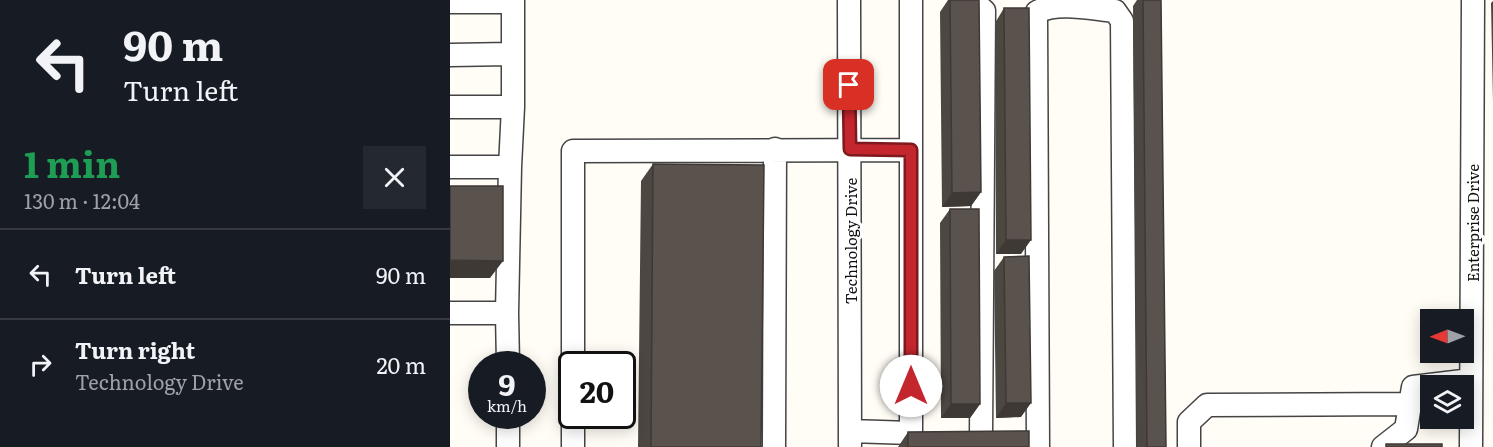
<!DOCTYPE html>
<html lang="en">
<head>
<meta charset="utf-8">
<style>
  :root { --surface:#171b24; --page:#242831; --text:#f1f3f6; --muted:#9ea1a6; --line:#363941 }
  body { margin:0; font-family:Literata,serif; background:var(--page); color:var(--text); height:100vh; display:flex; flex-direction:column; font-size:22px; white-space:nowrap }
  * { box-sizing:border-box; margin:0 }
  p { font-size:20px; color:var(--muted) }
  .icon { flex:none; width:33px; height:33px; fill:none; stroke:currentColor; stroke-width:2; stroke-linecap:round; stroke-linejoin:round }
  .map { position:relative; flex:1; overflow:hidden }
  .panel { display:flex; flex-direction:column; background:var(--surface); width:450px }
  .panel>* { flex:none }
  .top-card { background:#171b24; color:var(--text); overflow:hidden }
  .needle { width:39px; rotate:269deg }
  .controls { position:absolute; left:970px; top:309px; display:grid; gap:12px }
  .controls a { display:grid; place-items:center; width:54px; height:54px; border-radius:0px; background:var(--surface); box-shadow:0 3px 15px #0003; font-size:30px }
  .speed { position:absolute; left:18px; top:351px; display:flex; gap:12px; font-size:30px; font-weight:700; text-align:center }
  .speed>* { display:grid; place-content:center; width:78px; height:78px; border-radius:50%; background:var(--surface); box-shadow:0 3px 15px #0003; line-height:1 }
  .speed small { font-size:15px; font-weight:400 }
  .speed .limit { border:3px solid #111; border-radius:9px; background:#fff; color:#111 }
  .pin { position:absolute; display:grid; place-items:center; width:51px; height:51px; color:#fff; margin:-26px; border-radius:12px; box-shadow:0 3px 9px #0006 }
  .me { position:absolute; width:66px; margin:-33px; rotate:0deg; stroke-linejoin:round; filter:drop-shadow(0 0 4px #0008) }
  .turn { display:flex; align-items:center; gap:21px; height:126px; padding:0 24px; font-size:27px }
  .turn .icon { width:78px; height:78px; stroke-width:2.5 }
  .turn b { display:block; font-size:42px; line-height:51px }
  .round { display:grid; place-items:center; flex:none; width:63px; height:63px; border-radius:0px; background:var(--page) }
  .head { display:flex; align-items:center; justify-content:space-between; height:102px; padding:0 24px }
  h1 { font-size:36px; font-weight:700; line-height:45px; color:#1e9e55 }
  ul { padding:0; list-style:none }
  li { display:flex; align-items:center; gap:18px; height:90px; padding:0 24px; border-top:2px solid var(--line) }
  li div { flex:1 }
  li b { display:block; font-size:22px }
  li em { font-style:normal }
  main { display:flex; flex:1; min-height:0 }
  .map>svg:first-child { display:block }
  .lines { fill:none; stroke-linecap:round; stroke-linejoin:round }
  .minor-casing { stroke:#444; stroke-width:25 }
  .minor { stroke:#fff; stroke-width:22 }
  .wall { fill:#4d4742 }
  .shaded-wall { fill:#3f3936 }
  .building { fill:#5a524d; stroke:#3f3936; stroke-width:1.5 }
  .route-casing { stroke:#7f191e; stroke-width:15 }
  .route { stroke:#c4262e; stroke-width:10 }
  .labels { text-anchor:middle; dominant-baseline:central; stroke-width:6; stroke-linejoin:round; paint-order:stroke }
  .street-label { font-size:15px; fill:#111; stroke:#fff }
</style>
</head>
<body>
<main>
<section class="panel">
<div class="top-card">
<div class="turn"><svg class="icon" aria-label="left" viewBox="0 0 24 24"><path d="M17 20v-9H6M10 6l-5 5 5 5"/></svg><div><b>90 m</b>Turn left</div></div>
</div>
<div class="head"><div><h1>1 min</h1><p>130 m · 12:04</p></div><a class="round"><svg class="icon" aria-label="close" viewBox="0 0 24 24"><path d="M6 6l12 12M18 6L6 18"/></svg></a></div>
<ul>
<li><svg class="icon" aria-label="left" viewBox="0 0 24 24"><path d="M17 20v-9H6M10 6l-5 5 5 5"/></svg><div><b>Turn left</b></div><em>90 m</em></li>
<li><svg class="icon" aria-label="right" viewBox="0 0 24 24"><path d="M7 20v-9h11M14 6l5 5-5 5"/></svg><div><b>Turn right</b><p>Technology Drive</p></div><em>20 m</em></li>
</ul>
</section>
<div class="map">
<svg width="1043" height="447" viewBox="0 0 1043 447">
  <rect width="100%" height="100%" fill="#fffdf5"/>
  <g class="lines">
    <defs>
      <path id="minor" d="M399 0 400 445
        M511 0 526 4 534 11 531 437
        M0 2H63
        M0 55 63 54
        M0 107H63V0
        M0 167H60L63 107
        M0 313H57L60 167
        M57 313 58 364
        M123 364V151L461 150
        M58 416V447
        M400 431 461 433V0
        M123 447V416
        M324 447 325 149
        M588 447 586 17 587 12C608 1 642 9 665 11L672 21 675 447
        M739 447V422L757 405 960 404
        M933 447 956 429 963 387 1021 380
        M1021 447 1023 0"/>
    </defs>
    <use href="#minor" class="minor-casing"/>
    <use href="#minor" class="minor"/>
  </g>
  <path class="wall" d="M498 0H529L531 192 521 206 492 207 490 12Z
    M687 0H711L716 447H687L683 6Z
    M1043 1V102L1041 3Z
    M554 8 571 254H546L545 23Z
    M203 164 311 447H188L191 181Z
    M500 209 530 404 520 418H491L490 223Z
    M554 257 571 417 546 418 544 271Z
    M458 432 579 447H448Z"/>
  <path class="shaded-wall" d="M531 192 521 206 492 207 502 193Z
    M556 240H581L571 254H546Z
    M0 260 53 261 40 278H0Z
    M556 403H581L571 417 546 418Z
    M501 404H530L520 418H491Z"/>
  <path class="building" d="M500 0H529L531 192 502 193Z
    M693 0H711L716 447H697Z
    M554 8H579L581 240H556Z
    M203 164 314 165 311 447H201Z
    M0 186H53V261L0 260Z
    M500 209H529L530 404H501Z
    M579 256 581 403H556L554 257Z
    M579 431V447H458V432Z
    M936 444H992V447H936Z"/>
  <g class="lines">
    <defs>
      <path id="route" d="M399 85 400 149 461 150V386"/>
    </defs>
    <use href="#route" class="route-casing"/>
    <use href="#route" class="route"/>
  </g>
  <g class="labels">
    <g class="street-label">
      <text transform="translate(1022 223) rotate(-90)">Enterprise Drive</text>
      <text transform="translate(400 241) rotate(-90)">Technology Drive</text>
    </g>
  </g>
</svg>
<div class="controls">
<a><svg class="needle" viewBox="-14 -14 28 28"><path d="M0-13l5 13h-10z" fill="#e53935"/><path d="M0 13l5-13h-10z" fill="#9ea1a6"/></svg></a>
<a><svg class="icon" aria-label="layers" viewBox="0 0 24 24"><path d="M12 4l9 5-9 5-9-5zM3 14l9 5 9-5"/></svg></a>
</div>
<div class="speed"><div>9<small>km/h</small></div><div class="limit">20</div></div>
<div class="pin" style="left:399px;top:85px;background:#d93025"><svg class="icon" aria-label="arrive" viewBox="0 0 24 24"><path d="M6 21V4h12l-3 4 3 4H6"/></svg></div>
<svg class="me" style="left:461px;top:386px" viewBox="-20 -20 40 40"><circle r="19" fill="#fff"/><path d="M0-13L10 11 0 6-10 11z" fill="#c4262e"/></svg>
</div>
</main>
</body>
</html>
